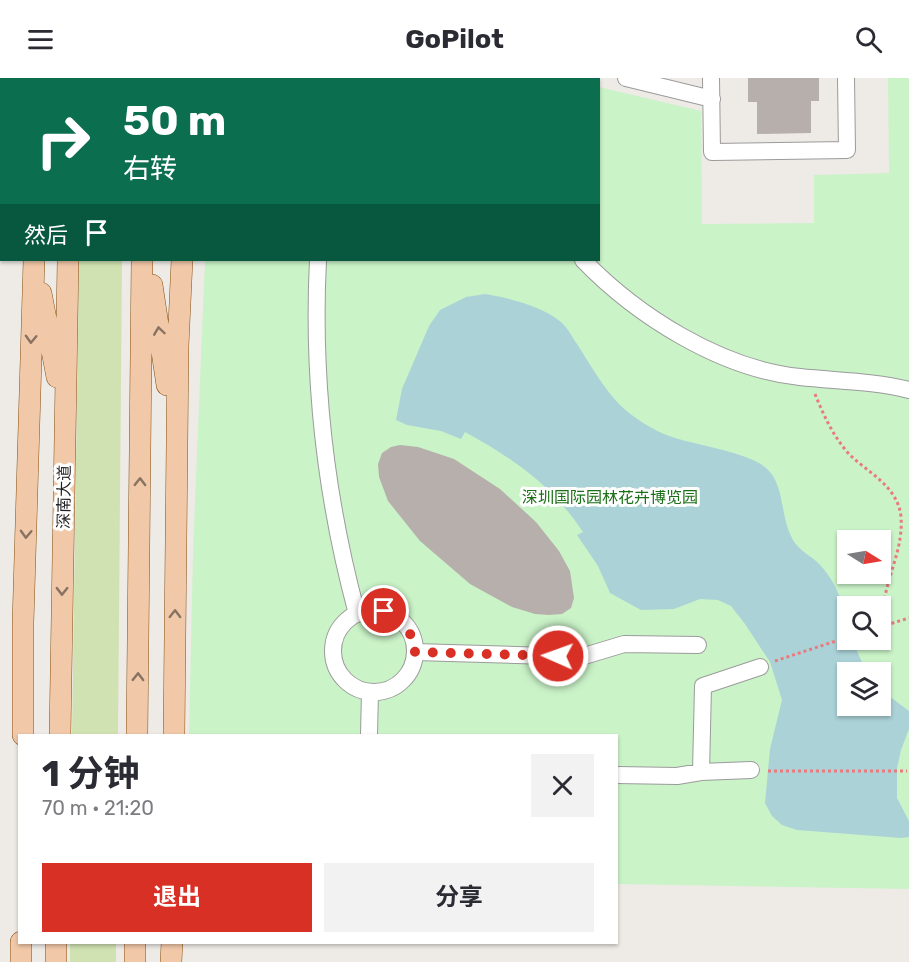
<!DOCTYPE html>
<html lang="zh">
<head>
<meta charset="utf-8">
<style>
  :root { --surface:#fff; --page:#f2f2f3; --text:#2b2b33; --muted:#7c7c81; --accent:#d93025 }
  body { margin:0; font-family:Rubik,"Noto Sans SC",sans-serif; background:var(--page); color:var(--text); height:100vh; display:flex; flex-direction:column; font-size:22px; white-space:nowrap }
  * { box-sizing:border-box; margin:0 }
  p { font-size:20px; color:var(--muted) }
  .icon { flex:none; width:33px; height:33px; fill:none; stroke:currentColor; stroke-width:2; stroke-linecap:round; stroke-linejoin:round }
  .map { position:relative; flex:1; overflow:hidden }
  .details { position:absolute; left:18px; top:656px; width:600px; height:210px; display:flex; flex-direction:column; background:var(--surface); border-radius:0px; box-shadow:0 2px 4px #0004 }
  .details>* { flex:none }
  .banner { position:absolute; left:0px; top:0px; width:600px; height:183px; box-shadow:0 2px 4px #0004; background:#0b6e4f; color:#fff; overflow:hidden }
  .needle { width:39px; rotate:101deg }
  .controls { position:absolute; left:837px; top:452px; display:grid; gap:12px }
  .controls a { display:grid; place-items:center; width:54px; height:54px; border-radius:0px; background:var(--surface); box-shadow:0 2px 4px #0004; font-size:30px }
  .pin { position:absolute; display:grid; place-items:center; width:51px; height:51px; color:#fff; margin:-26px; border:3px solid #fff; border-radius:50%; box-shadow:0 2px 6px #0007 }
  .me { position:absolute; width:66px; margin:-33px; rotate:272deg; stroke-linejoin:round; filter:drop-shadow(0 0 4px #0008) }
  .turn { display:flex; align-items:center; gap:21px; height:126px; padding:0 24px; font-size:27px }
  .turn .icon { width:78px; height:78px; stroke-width:2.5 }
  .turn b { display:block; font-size:42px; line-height:51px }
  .then { display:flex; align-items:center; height:57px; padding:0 24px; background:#0003; gap:12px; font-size:22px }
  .round { display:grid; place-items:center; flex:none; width:63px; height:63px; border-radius:0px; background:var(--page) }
  .overview { display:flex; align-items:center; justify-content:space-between; height:102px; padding:0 24px }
  h1 { font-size:36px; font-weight:700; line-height:45px }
  .cta { display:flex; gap:12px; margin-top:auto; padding:12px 24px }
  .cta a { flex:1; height:69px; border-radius:0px; background:var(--accent); color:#fff; font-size:24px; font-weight:700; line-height:69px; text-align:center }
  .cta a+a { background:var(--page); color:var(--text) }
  header { display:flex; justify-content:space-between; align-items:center; height:78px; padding:0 24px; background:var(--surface); font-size:27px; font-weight:700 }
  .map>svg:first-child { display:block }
  .grass { fill:#d0e2b1 }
  .park { fill:#caf3c8; fill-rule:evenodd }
  .water { fill:#abd2d7 }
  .building { fill:#b7afac }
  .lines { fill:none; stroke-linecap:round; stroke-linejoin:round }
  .minor-casing { stroke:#9b9b9b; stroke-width:18 }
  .major-casing { stroke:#875111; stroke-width:22 }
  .path { stroke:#e97b7e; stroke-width:3; stroke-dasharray:3 3; stroke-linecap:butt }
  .minor { stroke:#fff; stroke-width:16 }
  .major { stroke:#f1c8a8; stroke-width:21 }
  .oneway { stroke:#887363 }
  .route { stroke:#d93025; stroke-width:10; stroke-dasharray:0 18 }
  .labels { text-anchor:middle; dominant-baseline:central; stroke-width:6; stroke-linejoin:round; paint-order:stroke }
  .street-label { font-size:16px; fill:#1e1e1e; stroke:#fff }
  .park-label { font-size:16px; fill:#1c7018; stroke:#fff }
</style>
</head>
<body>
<header><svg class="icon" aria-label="menu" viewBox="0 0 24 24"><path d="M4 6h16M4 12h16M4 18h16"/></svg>GoPilot<svg class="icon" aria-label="search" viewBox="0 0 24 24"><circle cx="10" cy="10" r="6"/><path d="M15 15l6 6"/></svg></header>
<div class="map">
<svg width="909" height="884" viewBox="0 0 909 884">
  <rect width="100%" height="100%" fill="#eeeae6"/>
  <path class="grass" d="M79 182H122L118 657H72Z
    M70 864H116V884H70Z"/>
  <path class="park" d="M213 0H560L566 1 213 2Z
    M888 0H909V811L617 806 616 657H189L193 474 205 182H598L599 9 701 33 702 146 814 145V97L889 95ZM848 462H880V495H848ZM848 528H880V561H848ZM848 594H880V627H848Z"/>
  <path class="water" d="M485 216C509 220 542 228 561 244 568 250 572 259 577 266 594 292 609 322 636 340 644 346 655 352 664 356 688 367 754 373 770 394 784 411 781 438 791 458 796 470 806 475 816 483 837 502 848 534 848 561H852L863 587 868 594H848V627H880L881 612 909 633V651L901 672 897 690V720L909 743V759L901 760 797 752 782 747 772 738 765 725 770 671 782 622 770 584 745 546 731 528 718 522 700 521 674 531 641 532 610 515 598 488 577 457 583 454C552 407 514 381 465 354L461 361 441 353 407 347 396 342 402 311 429 248 440 232 466 219Z"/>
  <path class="building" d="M748 0H819V23H811V55L757 56V24H748Z
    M400 367 418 369 454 381 500 411 536 444 559 473 570 493 574 520 571 530 562 536 549 537 535 536 512 529 470 506 420 463 388 423 379 399 378 386 382 375 391 369Z"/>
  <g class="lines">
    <defs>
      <path id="minor" d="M626 0 712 21
        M711 0 712 74 847 72 846 0
        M331 2V0
        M318 182C312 300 326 421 357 536
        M583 182C637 238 721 291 800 299 836 303 874 303 909 312
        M333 573a41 41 0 1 1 82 0a41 41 0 1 1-82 0Z
        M415 574 581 579 624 566 698 567
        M369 657 370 614
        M701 694 703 608 760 589
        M616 697 677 698 701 694 751 692"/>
      <path id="major" d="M42 2V0
        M75 2V0
        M149 2V0
        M192 2V0
        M152 207 167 307
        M41 215 57 299
        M23 657V545L34 182
        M60 657 68 182
        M137 657 142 182
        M174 657 178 268 182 182
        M21 884V864
        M56 884V864
        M135 884V864
        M171 884 172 864"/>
    </defs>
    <use href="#minor" class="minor-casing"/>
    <use href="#major" class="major-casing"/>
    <path class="path" d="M815 316C824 338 833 358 849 376 868 395 898 408 901 439 904 477 879 510 883 548
      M880 549 909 540
      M775 583 848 559
      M768 693H907"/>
    <use href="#minor" class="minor"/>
    <use href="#major" class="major"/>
  </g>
  <defs><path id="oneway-chevron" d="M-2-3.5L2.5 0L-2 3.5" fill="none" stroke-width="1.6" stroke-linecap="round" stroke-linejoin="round" transform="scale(1.5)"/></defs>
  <g class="oneway">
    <use href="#oneway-chevron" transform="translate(159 253) rotate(-98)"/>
    <use href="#oneway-chevron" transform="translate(31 261) rotate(92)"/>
    <use href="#oneway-chevron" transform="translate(140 404) rotate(-89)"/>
    <use href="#oneway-chevron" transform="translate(26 456) rotate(92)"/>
    <use href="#oneway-chevron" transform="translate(62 513) rotate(91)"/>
    <use href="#oneway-chevron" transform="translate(175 536) rotate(-89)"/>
    <use href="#oneway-chevron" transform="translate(138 599) rotate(-89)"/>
  </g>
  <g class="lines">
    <path class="route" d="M384 533C404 542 412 553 415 574L558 578"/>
  </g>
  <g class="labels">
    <g class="street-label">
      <text transform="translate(64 419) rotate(-89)">深南大道</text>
    </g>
    <g class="park-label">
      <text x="610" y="419">深圳国际园林花卉博览园</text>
    </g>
  </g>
</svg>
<div class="controls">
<a><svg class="needle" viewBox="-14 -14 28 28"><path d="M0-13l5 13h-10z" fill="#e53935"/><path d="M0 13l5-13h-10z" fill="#7c7c81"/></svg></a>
<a><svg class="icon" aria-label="search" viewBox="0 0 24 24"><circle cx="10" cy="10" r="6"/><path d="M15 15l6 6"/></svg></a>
<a><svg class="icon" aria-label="layers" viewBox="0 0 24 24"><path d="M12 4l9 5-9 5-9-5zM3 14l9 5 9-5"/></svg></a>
</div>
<div class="pin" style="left:384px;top:533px;background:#d93025"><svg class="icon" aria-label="arrive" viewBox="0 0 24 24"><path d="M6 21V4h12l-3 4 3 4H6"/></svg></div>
<svg class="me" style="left:558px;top:578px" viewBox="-20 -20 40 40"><circle r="17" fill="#d93025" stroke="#fff" stroke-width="3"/><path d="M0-11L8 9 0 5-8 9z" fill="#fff"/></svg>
<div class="banner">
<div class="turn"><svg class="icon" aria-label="right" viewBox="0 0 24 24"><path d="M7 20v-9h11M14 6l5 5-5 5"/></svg><div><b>50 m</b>右转</div></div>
<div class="then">然后<svg class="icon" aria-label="arrive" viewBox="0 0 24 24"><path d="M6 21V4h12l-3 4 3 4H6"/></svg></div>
</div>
<section class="details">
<div class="overview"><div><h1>1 分钟</h1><p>70 m · 21:20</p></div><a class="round"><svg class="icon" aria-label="close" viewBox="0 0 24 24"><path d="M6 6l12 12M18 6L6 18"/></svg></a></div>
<div class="cta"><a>退出</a><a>分享</a></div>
</section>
</div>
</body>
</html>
